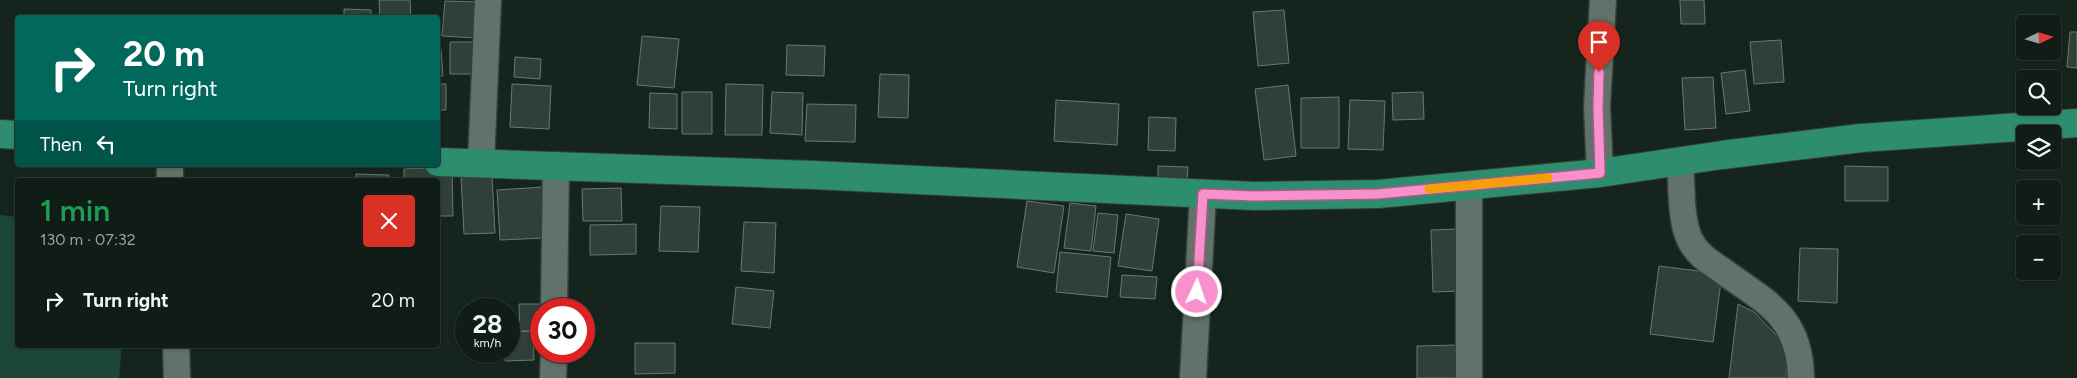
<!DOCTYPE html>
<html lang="en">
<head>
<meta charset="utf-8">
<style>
  :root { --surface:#101c16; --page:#19251f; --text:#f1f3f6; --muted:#9ca1a1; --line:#303a35 }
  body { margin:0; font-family:Figtree,sans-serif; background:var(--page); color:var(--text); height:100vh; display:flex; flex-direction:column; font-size:19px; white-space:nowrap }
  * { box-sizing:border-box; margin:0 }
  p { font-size:16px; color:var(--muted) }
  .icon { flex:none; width:28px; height:28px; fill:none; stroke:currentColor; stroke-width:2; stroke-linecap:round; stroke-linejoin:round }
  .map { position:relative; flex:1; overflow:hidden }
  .side { position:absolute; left:15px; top:178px; width:425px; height:170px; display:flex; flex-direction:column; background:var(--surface); border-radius:5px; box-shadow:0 1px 4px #0004,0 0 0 1px var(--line) }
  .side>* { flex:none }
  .top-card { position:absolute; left:15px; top:15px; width:425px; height:152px; border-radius:5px; box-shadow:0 1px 4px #0004,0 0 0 1px var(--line); background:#00695c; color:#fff; overflow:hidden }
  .needle { width:32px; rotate:85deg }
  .controls { position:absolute; left:2016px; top:15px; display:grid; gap:10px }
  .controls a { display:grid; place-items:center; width:45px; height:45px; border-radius:5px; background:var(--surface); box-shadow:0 1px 4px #0004,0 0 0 1px var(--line); font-size:25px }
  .speed { position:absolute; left:455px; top:298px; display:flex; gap:10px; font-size:25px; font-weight:700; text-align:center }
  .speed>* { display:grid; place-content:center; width:65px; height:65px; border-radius:50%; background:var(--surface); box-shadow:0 1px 4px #0004,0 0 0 1px var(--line); line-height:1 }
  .speed small { font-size:12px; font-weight:400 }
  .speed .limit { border:8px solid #d22; background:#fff; color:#111 }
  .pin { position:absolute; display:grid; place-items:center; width:42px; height:42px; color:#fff; margin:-51px -21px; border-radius:50% 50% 50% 0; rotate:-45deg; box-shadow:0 0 5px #0007 }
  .pin .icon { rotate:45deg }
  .me { position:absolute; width:55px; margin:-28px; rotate:3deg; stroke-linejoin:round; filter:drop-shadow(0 0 4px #0008) }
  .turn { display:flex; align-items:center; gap:18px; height:105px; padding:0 25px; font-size:22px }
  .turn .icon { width:65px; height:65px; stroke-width:2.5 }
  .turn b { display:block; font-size:35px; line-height:42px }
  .then { display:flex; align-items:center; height:48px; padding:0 25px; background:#0003; gap:10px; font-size:19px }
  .round { display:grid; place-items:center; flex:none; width:52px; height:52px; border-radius:5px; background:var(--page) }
  .headline { display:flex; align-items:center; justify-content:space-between; height:85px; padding:0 25px }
  h1 { font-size:30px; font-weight:600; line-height:38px; color:#1e9e55 }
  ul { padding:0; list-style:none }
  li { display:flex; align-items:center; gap:15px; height:75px; padding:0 25px }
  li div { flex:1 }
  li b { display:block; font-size:19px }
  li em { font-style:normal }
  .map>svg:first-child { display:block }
  .green { fill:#1c4736 }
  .building { fill:#304039; stroke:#677970 }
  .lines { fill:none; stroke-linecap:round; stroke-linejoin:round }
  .minor-casing { stroke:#34403a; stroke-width:29 }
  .primary-casing { stroke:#34403a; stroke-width:30 }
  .minor { stroke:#607269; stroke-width:26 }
  .primary { stroke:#2e8d6f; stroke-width:28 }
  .route-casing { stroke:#a15e85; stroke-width:12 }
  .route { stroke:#f890cc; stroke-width:9 }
  .slow { stroke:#f59e0b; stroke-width:9 }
</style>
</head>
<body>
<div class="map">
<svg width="2077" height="378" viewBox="0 0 2077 378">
  <rect width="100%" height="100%" fill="#15251e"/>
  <path class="green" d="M0 215 17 217 18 345H122L119 378H0Z"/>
  <path class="building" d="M379 0H410L411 18H380Z
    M1680 0H1704L1705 24H1681Z
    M445 1 478 2 476 38 442 36Z
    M344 9 371 10V18H344Z
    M1284 10 1289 63 1258 66 1253 12Z
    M2070 32H2077V68L2067 67Z
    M642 36 679 39 674 88 637 85Z
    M1781 40 1784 82 1754 84 1750 42Z
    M450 42H476L475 74H450Z
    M787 45 825 46 824 76 786 75Z
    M438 49H441L443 76H438Z
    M515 57 541 59 540 79 514 77Z
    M1745 70 1750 111 1726 114 1721 73Z
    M880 74 909 75 908 118 878 117Z
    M1713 77 1716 128 1685 130 1682 78Z
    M438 84H446V110H438Z
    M512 84 551 86 549 129 510 127Z
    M726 84 763 85 762 135H725Z
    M1288 85 1296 156 1264 160 1255 89Z
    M682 92H712V134H682Z
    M772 92 803 93 802 135 770 133Z
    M1423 92 1424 119 1393 120 1392 93Z
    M650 93 677 94V129L649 128Z
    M1339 97V148H1301V98Z
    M1056 100 1119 104 1117 145 1054 141Z
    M1350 100 1385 101 1383 150 1348 149Z
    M807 104 856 105 855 142 805 141Z
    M1149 117 1176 118 1175 151 1148 150Z
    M1158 166 1188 167 1187 182H1158Z
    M1845 166 1888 167V201H1845Z
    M452 167 453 216H438V180H404V169Z
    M356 174 389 175V180H356Z
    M492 176 495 233 464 234 461 178Z
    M543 187 545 238 500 240 497 190Z
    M621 188 622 221H583L582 189Z
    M1027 201 1064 206 1054 273 1017 267Z
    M1070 203 1096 206 1091 251 1064 248Z
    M661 206 700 207 698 252 659 251Z
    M1098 213 1118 215 1114 253 1093 251Z
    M1126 214 1159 219 1152 271 1118 266Z
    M744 222 776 223 774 273 741 271Z
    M636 224V254L590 255V225Z
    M1459 229 1462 291 1433 292 1431 230Z
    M1800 248 1838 249 1837 303 1798 301Z
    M1060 252 1111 257 1107 297 1056 292Z
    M1659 266 1722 274 1713 342 1650 334Z
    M1122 275 1157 277 1155 299 1120 297Z
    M736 287 774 291 770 328 732 324Z
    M519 304H552L541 309V331H520Z
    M1738 304 1754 312 1779 338 1787 353 1786 378H1729Z
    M533 331 534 360 505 361V351H509V332Z
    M635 343H675V373L635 374Z
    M1457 345 1458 378H1417V346Z"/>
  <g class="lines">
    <defs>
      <path id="minor" d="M1680 161C1682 184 1680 220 1690 240 1697 254 1708 261 1720 269 1765 302 1800 315 1801 378
        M481 164 488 0
        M170 165V180
        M1600 173 1597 106 1603 0
        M1469 186V378
        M554 309 556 165
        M176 345 177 378
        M553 378 554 351
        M1193 378 1203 194"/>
      <path id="primary" d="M0 134 18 135
        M438 162 813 175 1254 196 1378 194 1600 173 1722 155 1861 138 2077 123"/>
    </defs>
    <use href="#minor" class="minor-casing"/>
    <use href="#primary" class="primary-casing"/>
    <use href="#minor" class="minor"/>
    <use href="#primary" class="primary"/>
  </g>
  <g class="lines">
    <defs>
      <path id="route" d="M1197 292 1203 194 1254 196 1378 194 1600 173 1598 106 1599 72"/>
    </defs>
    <use href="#route" class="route-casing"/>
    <use href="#route" class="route"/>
    <path class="slow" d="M1429 189 1548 178"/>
  </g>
</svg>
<div class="controls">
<a><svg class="needle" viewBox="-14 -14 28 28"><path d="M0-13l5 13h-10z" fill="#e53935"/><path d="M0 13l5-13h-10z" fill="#9ca1a1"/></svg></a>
<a><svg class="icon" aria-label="search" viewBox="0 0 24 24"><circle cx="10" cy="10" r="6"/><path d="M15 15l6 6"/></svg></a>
<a><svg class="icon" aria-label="layers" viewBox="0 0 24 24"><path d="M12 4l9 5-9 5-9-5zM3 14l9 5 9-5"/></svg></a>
<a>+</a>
<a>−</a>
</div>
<div class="speed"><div>28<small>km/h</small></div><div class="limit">30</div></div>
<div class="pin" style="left:1599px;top:72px;background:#d93025"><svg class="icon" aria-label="arrive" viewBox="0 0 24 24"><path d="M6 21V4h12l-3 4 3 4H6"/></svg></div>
<svg class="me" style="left:1197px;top:292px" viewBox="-20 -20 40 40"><circle r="17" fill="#f890cc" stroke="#fff" stroke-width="3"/><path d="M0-11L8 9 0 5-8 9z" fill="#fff"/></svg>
<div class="top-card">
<div class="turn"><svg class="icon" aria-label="right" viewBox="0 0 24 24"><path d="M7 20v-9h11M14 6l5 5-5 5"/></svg><div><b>20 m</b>Turn right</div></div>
<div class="then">Then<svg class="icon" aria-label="left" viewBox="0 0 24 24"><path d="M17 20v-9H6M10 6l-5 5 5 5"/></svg></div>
</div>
<section class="side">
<div class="headline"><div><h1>1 min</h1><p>130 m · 07:32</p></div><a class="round" style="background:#d93025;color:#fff"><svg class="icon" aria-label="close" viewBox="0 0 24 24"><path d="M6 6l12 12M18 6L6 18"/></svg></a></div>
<ul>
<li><svg class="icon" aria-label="right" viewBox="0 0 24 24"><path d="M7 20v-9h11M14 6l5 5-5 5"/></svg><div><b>Turn right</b></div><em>20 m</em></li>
</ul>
</section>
</div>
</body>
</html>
